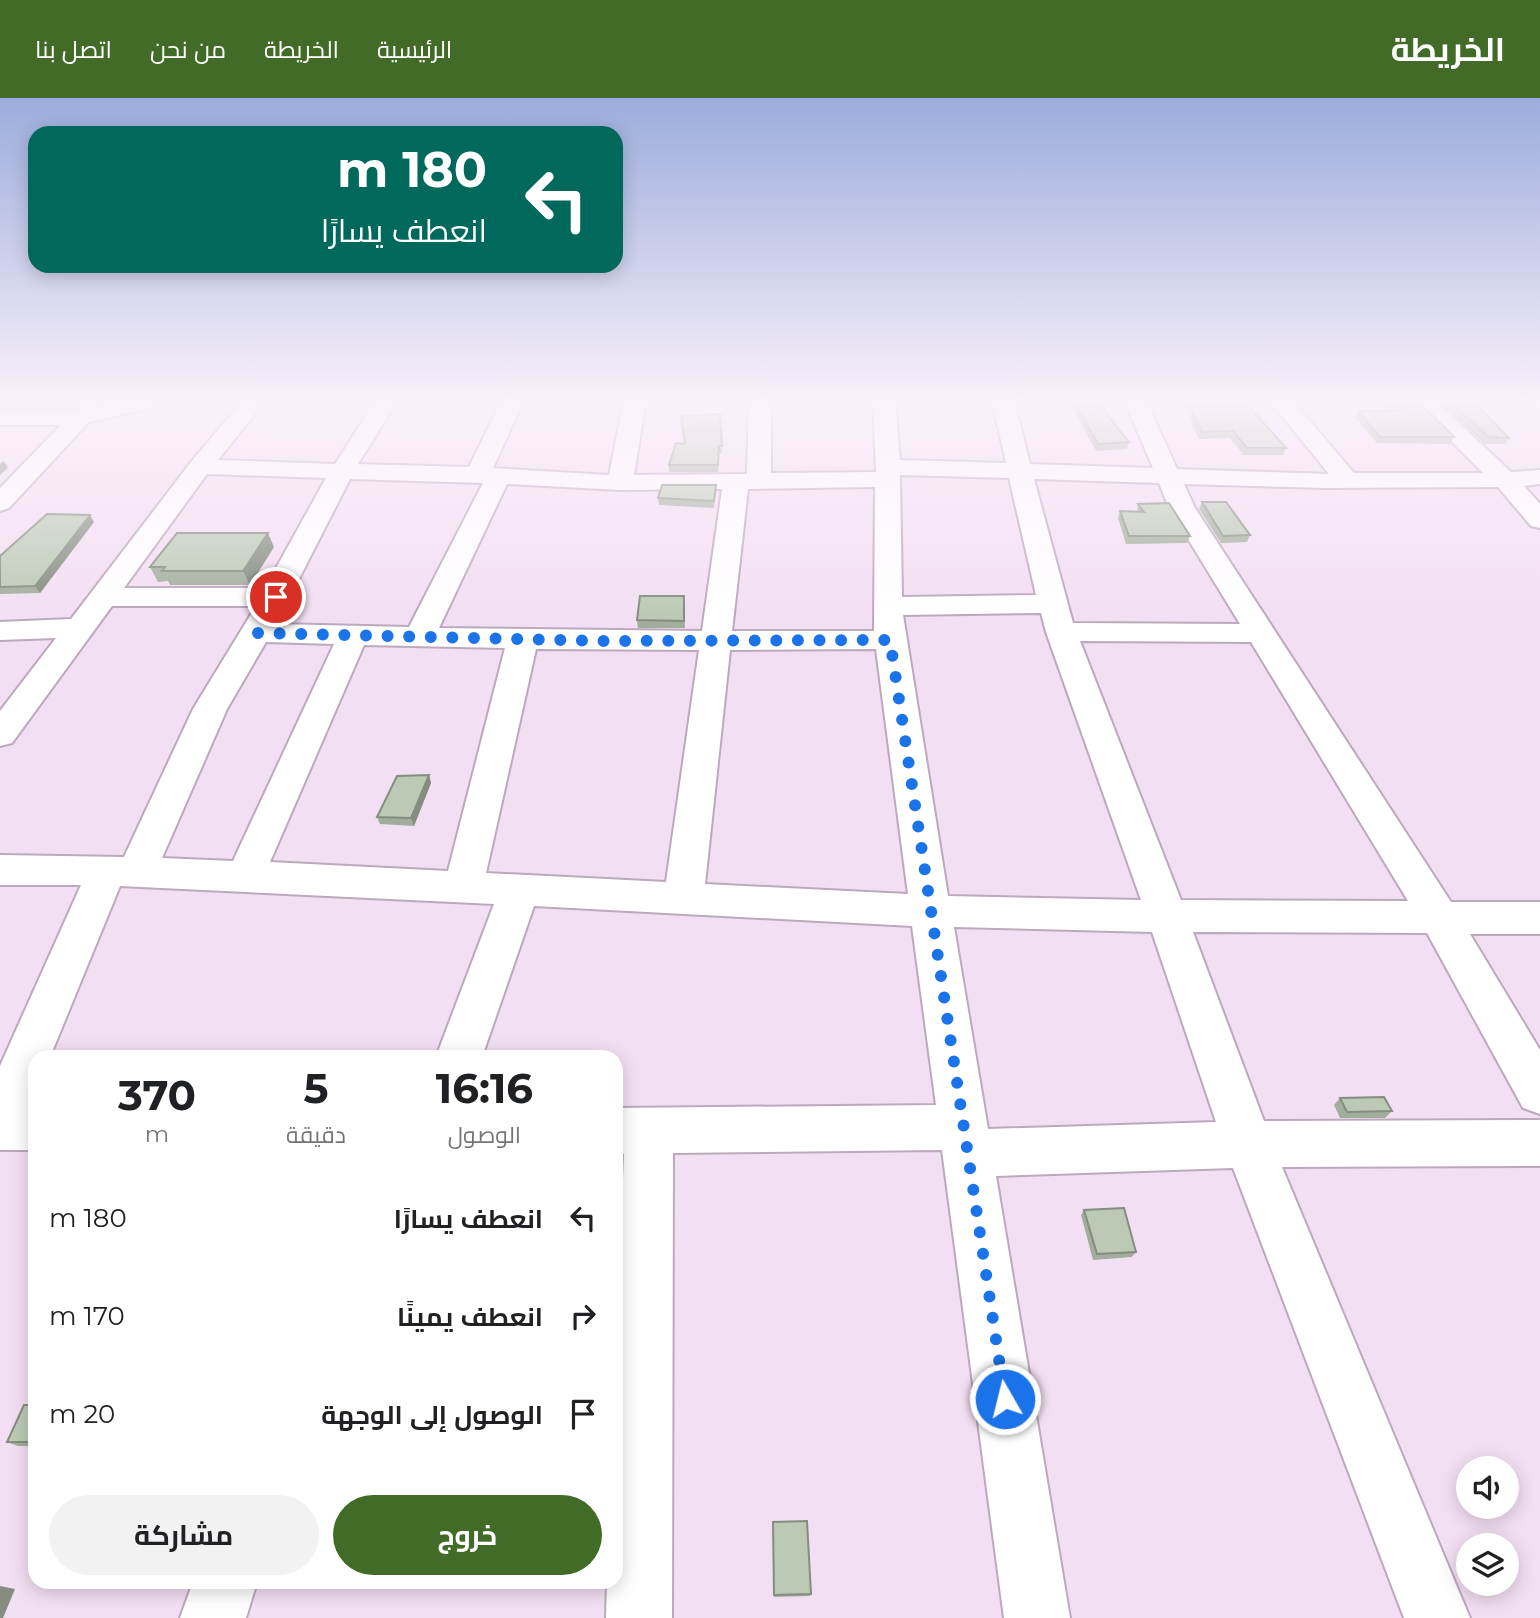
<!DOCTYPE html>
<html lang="ar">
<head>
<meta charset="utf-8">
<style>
  :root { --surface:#fff; --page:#f2f2f2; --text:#202124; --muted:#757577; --accent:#416b27 }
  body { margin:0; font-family:Montserrat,Cairo,sans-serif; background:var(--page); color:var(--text); direction:rtl; height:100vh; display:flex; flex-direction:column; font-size:26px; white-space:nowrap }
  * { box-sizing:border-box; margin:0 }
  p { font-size:23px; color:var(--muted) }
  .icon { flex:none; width:38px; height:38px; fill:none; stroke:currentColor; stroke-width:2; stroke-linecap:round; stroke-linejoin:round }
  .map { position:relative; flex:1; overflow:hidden; direction:ltr }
  .side { position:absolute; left:28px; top:952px; width:595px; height:539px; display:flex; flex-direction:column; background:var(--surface); border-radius:21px; box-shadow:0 4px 18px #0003; direction:rtl }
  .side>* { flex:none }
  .guide { position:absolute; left:28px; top:28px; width:595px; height:147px; border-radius:21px; box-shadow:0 4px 18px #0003; direction:rtl; background:#00695c; color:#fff; overflow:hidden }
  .controls { position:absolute; left:1456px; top:1358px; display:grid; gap:14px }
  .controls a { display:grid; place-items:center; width:63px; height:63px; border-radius:50%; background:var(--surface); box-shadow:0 4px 18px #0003; font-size:35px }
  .pin { position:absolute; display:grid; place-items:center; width:60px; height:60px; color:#fff; margin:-30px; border:4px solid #fff; border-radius:50%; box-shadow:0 2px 7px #0007 }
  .me { position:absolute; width:77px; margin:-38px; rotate:352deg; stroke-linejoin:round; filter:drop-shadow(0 0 5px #0008) }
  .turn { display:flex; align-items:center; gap:24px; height:147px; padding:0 21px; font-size:32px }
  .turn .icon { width:91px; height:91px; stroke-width:2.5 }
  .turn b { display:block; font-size:49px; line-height:60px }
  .eta { display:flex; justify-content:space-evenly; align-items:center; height:119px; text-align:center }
  .eta b { font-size:42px; font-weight:700; line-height:49px }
  .cta { display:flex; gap:14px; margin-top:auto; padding:14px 21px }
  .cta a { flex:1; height:80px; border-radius:42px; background:var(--accent); color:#fff; font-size:28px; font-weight:700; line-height:80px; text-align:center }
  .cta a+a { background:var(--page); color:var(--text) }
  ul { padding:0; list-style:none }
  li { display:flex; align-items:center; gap:21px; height:98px; padding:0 21px }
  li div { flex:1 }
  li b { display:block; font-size:26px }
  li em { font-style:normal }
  header { display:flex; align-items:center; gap:42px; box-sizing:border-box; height:98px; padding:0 35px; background:var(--accent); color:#fff }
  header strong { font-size:33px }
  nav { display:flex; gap:38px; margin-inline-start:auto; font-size:24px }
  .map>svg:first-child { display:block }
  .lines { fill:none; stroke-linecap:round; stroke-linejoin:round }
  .minor-casing { stroke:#bca9bc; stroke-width:4 }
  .minor { fill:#fff; fill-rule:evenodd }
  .wall { fill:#a2ae9c }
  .shaded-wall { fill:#848d7f }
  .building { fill:#bccab5; stroke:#848d7f; stroke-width:2 }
  .route { stroke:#1a73e8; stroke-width:12; stroke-dasharray:0 21.6 }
</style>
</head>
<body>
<header>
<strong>الخريطة</strong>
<nav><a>الرئيسية</a><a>الخريطة</a><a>من نحن</a><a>اتصل بنا</a></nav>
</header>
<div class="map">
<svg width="1540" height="1520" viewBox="0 0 1540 1520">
  <rect width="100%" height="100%" fill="#f3dff3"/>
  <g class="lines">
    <defs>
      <path id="minor" d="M125 302H166L163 307 89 324 9 410 0 413V390L61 327H0V313H75L82 305 90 303 100 308Z
        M243 302H266L218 362 335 366 376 302H398L358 366 469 369 502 302H524L493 370 609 377 624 302H646L634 377 747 376 749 302H771V375L876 374 873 302H895L900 362 1006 365 992 302H1014L1030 366 1153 370 1124 302H1146L1177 371 1329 376 1269 302H1292L1354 375H1483L1410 302H1434L1511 374 1540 372V386L1524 388 1540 406V430L1531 428 1498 389 1325 390 1184 386 1195 410 1451 804H1540V836H1470L1540 952V1016L1523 1010 1427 835 1193 834 1264 1023 1540 1022V1068L1282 1069 1470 1520H1404L1233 1070 996 1078 1070 1520H1004L942 1052 673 1055 672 1520H606L607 1484H616V1259L624 1056H616V1010L936 1007 912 828 534 808 482 959H436L494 806 120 788 50 959H35V995L30 1006H35V1052H0V968L81 787H0V757L124 759 193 611 256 508H112L12 645 0 648V613L56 540 0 542V524L71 521 191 364ZM207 376 326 380 265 490H124ZM900 377 1009 380 1036 497 902 499ZM350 381 483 385 409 529 276 526ZM1034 381 1159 385 1169 410 1240 526 1073 525ZM507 386 620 392 722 391 702 533 439 530ZM875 389 874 533H732L748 391ZM1041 515 1046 534 1141 802 948 798 903 517ZM1080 543 1251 544 1408 803 1181 802ZM266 544 334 546 233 763 162 760 227 611ZM364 547 505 550 448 773 270 764ZM536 551 699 552 666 784 486 775ZM876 551 908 796 705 786 730 552ZM954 829 1152 834 1216 1024 988 1031Z
        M1527 302H1540V311L1532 309Z
        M193 1484H257L246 1520H180Z"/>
    </defs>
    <use href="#minor" class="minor-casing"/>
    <use href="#minor" class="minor"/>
  </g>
  <path class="wall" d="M1068 302H1096L1129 344 1127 351 1096 353Z
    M1206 302H1248L1252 312 1286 350 1283 357H1244L1230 340 1199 341 1187 314 1189 307 1205 308Z
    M1374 302H1417L1454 339 1450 346 1377 345 1355 320 1358 313H1390Z
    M1437 302H1472L1509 340 1505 346H1485Z
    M720 316 722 355H719L718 374H669V367L685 346 681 318Z
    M716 387 714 410 659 407 658 400Z
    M1202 404 1250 437 1247 444 1221 445 1199 411Z
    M1138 406 1190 438 1187 445 1126 446 1118 420 1120 413 1137 414Z
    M94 424 40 495 0 496V458Z
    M274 449 250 487H170L168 483 158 484 150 469Z
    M684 498 685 530H638L637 522Z
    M429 677 431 685 414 728 380 726 377 719Z
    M1340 1000 1392 1013 1385 1020H1340L1334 1007Z
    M1084 1112 1136 1154 1132 1159 1093 1162 1081 1117Z
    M35 1307V1348H18L7 1344Z
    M773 1424 811 1496 810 1498 774 1499Z"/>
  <path class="shaded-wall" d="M4 363 8 370 0 377V366Z
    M90 417 94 424 40 495 35 488Z
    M268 435 274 449 250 487 243 473Z
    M429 677 431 685 414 728 411 720Z
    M0 1488 15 1491 3 1520H0Z"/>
  <path class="building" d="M1073 302H1096L1129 344 1098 346Z
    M1208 302H1248L1252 312 1286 350H1247L1233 333 1202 334 1189 307 1212 308Z
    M1387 302H1417L1454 339H1380L1358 313H1403Z
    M1448 302H1472L1509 340 1489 339Z
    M720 316 722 348H719L718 367H669L676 345 685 346 681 318Z
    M662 387H716L714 403 658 400Z
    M1202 404H1226L1250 437 1223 438Z
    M1169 405 1190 438H1129L1120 413 1144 414 1138 406Z
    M47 416 90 417 35 488 0 489V458Z
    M177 435H268L243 473H162L165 469H150Z
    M640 498H684V523L637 522Z
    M429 677 411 720 377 719 397 678Z
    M1384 999 1392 1013 1347 1014 1340 1000Z
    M1124 1110 1136 1154 1097 1156 1084 1112Z
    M24 1307H35V1344H7Z
    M807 1423 811 1496 774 1497 773 1424Z"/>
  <linearGradient id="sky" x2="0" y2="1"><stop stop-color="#9bacdc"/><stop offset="0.59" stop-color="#faf1fa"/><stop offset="1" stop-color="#faf1fa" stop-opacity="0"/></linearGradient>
  <rect width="1540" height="515" fill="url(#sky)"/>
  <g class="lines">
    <path class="route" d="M276 499 256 535 607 543 890 542 1005 1301"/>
  </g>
</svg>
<div class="controls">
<a><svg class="icon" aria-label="sound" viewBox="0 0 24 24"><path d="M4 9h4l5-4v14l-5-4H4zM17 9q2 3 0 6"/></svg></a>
<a><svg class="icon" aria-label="layers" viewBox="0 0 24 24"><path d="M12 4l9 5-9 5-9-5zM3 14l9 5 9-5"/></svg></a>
</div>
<div class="pin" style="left:276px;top:499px;background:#d93025"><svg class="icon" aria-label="arrive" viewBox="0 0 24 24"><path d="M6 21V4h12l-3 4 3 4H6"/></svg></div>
<svg class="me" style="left:1005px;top:1301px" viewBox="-20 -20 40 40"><circle r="17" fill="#1a73e8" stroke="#fff" stroke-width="3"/><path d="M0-11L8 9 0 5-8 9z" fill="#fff"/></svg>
<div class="guide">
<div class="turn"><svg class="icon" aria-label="left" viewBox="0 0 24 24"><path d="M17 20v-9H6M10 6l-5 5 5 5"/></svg><div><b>180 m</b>انعطف يسارًا</div></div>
</div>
<section class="side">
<div class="eta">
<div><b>16:16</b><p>الوصول</p></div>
<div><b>5</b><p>دقيقة</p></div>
<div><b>370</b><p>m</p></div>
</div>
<ul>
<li><svg class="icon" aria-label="left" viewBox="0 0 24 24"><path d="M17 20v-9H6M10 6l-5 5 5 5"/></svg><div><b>انعطف يسارًا</b></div><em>180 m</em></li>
<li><svg class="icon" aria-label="right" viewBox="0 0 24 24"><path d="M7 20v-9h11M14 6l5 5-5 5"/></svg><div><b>انعطف يمينًا</b></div><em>170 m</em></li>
<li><svg class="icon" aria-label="arrive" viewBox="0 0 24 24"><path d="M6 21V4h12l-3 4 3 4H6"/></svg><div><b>الوصول إلى الوجهة</b></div><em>20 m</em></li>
</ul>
<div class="cta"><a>خروج</a><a>مشاركة</a></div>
</section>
</div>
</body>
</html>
